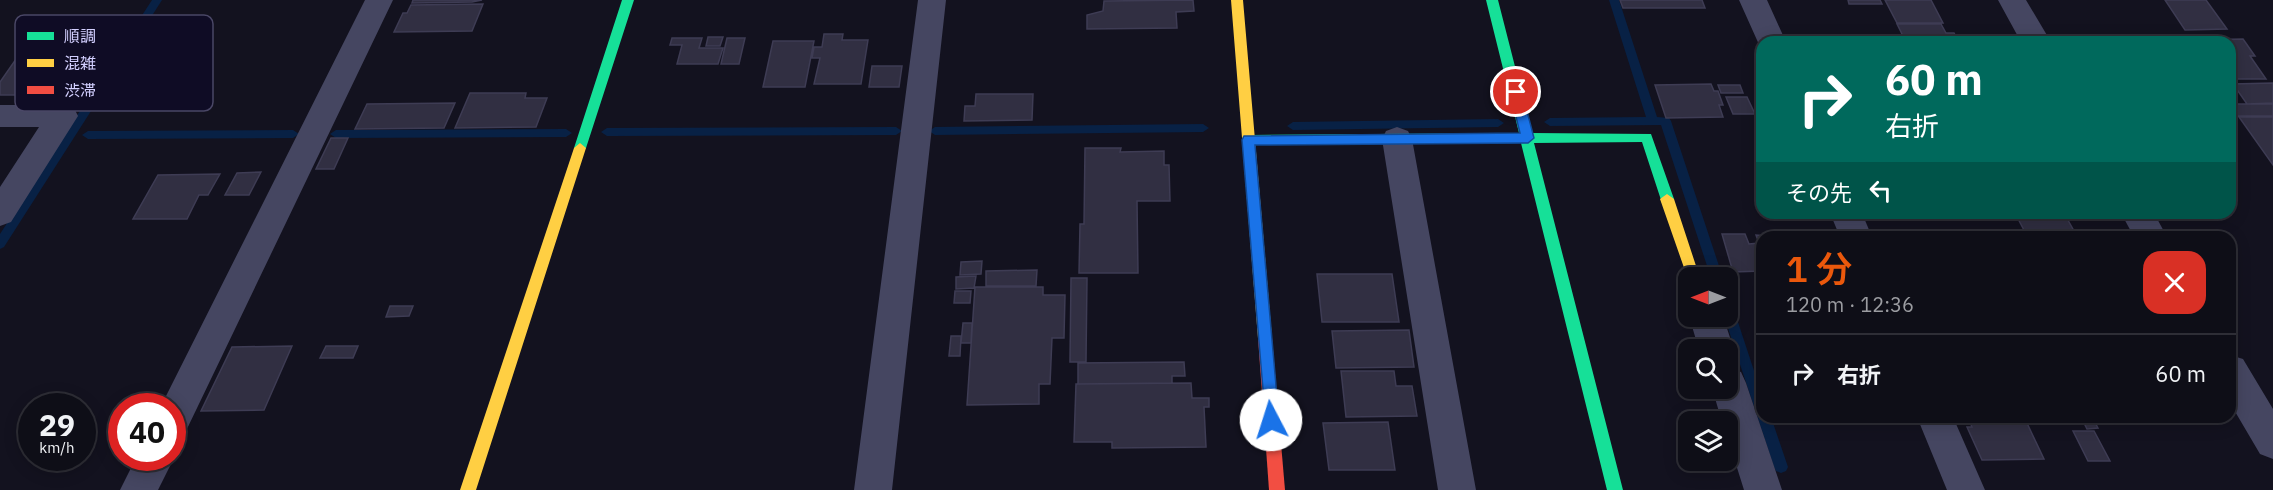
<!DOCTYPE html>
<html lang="ja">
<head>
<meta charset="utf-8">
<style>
  :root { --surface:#0e0e17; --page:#1c1c24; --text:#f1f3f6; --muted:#9b9ca1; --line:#2e2e36; --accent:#ea580c }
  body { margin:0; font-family:"IBM Plex Sans","Noto Sans JP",sans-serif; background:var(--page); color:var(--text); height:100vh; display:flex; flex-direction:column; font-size:22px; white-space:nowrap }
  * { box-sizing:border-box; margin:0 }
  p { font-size:20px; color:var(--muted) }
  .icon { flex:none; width:33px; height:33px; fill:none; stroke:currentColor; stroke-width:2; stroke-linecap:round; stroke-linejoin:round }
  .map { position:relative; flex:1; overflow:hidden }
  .drawer { position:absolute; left:1756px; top:231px; width:480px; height:192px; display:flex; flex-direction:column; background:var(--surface); border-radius:18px; box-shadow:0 3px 15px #0003,0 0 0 2px var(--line) }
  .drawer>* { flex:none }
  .banner { position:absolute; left:1756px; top:36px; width:480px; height:183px; border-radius:18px; box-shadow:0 3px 15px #0003,0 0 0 2px var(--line); background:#00695c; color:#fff; overflow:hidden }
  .needle { width:39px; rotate:270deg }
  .fabs { position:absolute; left:1678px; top:267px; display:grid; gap:12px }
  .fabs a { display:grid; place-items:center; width:60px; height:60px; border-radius:12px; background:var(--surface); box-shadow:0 3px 15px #0003,0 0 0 2px var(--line); font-size:30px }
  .speed { position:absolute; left:18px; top:393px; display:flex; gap:12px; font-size:30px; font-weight:700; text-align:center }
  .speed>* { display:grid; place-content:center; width:78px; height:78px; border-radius:50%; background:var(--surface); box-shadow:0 3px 15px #0003,0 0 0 2px var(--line); line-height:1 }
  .speed small { font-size:15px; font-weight:400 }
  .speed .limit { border:9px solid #d22; background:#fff; color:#111 }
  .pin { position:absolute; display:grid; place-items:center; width:51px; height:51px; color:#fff; margin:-26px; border:3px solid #fff; border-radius:50%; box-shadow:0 2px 6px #0007 }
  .me { position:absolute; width:66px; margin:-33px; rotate:355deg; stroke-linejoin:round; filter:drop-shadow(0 0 4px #0008) }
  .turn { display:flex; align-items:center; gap:21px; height:126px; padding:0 30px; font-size:27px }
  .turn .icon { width:78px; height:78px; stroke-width:2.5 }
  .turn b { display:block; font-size:42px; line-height:51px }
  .then { display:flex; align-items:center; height:57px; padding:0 30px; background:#0003; gap:12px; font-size:22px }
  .round { display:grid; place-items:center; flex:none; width:63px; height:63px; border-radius:18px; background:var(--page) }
  .summary { display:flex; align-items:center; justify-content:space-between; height:102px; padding:0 30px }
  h1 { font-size:36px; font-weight:600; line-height:45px; color:var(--accent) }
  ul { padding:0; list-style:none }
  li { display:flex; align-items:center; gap:18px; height:78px; padding:0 30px; border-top:2px solid var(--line) }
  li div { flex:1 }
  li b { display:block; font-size:22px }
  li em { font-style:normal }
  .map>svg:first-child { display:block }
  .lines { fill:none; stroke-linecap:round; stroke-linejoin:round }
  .stream { fill:#082145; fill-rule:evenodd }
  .building { fill:#312f42; stroke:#3e3c54; stroke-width:1.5 }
  .street { fill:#454661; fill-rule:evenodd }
  .fast { fill:#16e098; fill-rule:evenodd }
  .slow { fill:#ffcf43; fill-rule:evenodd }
  .jam { fill:#f24e42; fill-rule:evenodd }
  .route { fill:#1a73e8; stroke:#114b97; stroke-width:1.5 }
  .key { fill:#0f0c25; stroke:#4a4766; stroke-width:1.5 }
  .key-label { font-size:16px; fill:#d3d0ff }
</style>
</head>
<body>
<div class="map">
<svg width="2273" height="490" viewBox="0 0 2273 490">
  <rect width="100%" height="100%" fill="#13121f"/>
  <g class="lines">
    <path class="stream" d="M152 0H162L4 247 0 249V234Z
      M1609 0H1619L1657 117 1669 118 1671 121 1723 278H1711L1661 125 1550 126 1544 122 1550 118 1646 117Z
      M1498 119 1504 123 1498 127 1293 130 1287 126 1293 122Z
      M1203 124 1209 128 1203 132 935 135 929 131 935 127Z
      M896 127 902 131 896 135 607 136 601 132 607 128Z
      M566 129 572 133 566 137 336 138 330 134 336 130Z
      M293 130 299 134 293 138 88 139 82 135 88 131Z
      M1728 305 1732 306 1734 310 1762 395V417H1771L1788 467 1786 471 1781 473 1776 471 1774 467 1724 316H1728Z"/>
  </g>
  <path class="building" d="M413 0H482L472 2 412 3Z
    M1193 0 1194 11 1176 12 1177 28 1087 29V15L1103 11 1104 1Z
    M1620 0H1702L1705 8H1623Z
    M1848 0H1880L1882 4H1849Z
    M1885 0H1931L1943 23H1897Z
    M2165 0H2206L2227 29 2185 30Z
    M483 4 472 31 394 32 403 13H407L411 5Z
    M1897 24H1941L1946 33H1954L1959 42H1906Z
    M37 29H83L60 62H52L31 95H0V82Z
    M824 34H843L842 40H868L861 84H814L820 58H812L814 47H822Z
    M708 37H723L720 46H706Z
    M672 38H702L699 48H723L718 64H677L682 45H670Z
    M727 38H745L739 64H721Z
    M2243 39 2255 56H2250L2266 79H2230V42H2193L2191 40Z
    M773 41H814L805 87H763Z
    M872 66H902L899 87H869Z
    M2273 83V103L2247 104 2233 84Z
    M1711 84 1714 91H1718L1723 105H1719L1723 117 1666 118 1655 85Z
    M1718 85H1740L1743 93H1721Z
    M470 93H526L525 98H547L536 127 455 128Z
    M976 94H1033L1032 120 964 121 965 106H975Z
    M1726 97H1747L1755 114H1733Z
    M455 103 444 128 355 129 367 104Z
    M2230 104H2273V116H2236Z
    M2239 117H2273V165Z
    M331 138H348L334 169H316Z
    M1085 148H1121L1120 152 1164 151V165H1169L1170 201H1137L1138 273H1079L1080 224H1084Z
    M261 172 249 195H225L237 173Z
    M220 174 208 195H199L187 219H133L158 175Z
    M2015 213H2064L2074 231 2025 232Z
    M1722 234H1745L1749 244 1759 243 1756 235 1785 237H1762V271L1733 272Z
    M982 261 981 274 960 275 961 262Z
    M1037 270 1036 286H986V271Z
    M1317 274H1392L1399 322H1322Z
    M976 276 974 288 956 289V277Z
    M1071 278H1087L1086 362H1070Z
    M975 287H1043V295H1065L1064 338H1052L1050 384H1039V404L967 405Z
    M955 291H971L970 303H954Z
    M390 306H413L409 316 386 317Z
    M963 323H972L971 343H961Z
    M1409 330 1414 367 1336 368 1332 331Z
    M951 336H961L960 356H949Z
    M292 346 264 410 201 411 232 347Z
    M326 346H358L353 358H320Z
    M1184 362 1185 376H1172V383L1078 384V363Z
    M1341 371H1394L1396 386H1412L1417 416 1346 417Z
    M1191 383 1192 398H1209V407H1204L1206 447 1112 448V442H1074L1076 384Z
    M1968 417H2017L2019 421H2026L2044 459 1982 460 1967 427H1972Z
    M2081 417H2092L2098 428 2087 429Z
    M1388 422 1395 470H1329L1323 423Z
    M2073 431H2094L2110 461H2088Z"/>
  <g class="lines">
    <path class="street" d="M365 0H393L185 433 172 438V406H161Z
      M918 0H946L892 490H854Z
      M1739 0H1767L1786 42H1762V50L1761 49Z
      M1998 0H2026L2051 42H2021Z
      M0 105H63L74 108 78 116 11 222 0 226V187L39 127H0Z
      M1397 127 1408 131 1412 139 1476 490H1438L1382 139 1386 131Z
      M1830 213H1862L1872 237H1840Z
      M2121 213H2154L2167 237H2134Z
      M1689 316H1723L1734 350 1729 361 1728 350H1699Z
      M2230 355 2243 359 2273 409V459L2260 454 2230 403Z
      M1728 367 1741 372 1746 383 1782 490H1744L1728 439V422H1722L1712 388H1728Z
      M1917 417H1953L1985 490H1947Z
      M172 456 174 458 158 490H120L136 458Z"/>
    <path class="fast" d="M622 0H634L586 148 580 153 574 148Z
      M1486 0H1498L1532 133 1651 134 1674 199 1672 203H1662L1642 142 1534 143 1623 490H1607L1521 143 1249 145 1243 140 1249 135 1519 133Z"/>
    <path class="slow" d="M1231 0H1243L1272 338 1270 342 1265 344 1260 342 1258 338Z
      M580 143 586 148 476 490H460L574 148Z
      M1667 194 1674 199 1700 278H1689V282L1660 199Z"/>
    <path class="jam" d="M1265 332 1270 334 1272 338 1285 490H1269L1258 338 1260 334Z"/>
  </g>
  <path class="route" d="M1516 87 1522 92 1534 138 1528 143 1255 145 1279 420 1277 425 1271 427 1266 425 1242 140 1244 136 1520 133 1510 92Z"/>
  <rect x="15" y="15" width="198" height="96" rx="9" class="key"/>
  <rect x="27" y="32" width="27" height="8" fill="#16e098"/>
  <rect x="27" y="59" width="27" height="8" fill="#ffcf43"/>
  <rect x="27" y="86" width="27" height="8" fill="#f24e42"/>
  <g class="key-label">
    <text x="64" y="42">順調</text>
    <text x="64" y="69">混雑</text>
    <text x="64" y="96">渋滞</text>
  </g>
</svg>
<div class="fabs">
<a><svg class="needle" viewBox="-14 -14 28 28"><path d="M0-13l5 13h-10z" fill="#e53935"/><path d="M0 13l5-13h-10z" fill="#9b9ca1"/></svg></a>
<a><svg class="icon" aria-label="search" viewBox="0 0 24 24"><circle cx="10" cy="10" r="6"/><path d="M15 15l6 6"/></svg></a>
<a><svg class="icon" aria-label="layers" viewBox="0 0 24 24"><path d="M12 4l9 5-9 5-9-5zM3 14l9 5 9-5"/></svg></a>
</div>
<div class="speed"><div>29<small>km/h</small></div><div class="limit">40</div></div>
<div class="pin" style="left:1516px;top:92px;background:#d93025"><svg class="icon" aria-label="arrive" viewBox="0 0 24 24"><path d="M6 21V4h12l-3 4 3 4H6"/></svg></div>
<svg class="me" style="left:1271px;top:420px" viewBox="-20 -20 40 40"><circle r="19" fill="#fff"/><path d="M0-13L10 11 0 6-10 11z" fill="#1a73e8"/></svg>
<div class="banner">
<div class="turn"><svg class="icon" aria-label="right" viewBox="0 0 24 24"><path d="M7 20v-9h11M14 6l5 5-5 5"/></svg><div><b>60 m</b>右折</div></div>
<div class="then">その先<svg class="icon" aria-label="left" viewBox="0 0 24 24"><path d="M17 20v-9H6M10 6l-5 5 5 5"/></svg></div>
</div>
<section class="drawer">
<div class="summary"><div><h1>1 分</h1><p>120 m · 12:36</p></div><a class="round" style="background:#d93025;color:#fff"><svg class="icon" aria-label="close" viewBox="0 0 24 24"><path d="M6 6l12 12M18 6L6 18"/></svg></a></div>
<ul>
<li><svg class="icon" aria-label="right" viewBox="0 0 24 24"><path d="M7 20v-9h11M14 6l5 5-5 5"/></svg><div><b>右折</b></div><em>60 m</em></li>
</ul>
</section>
</div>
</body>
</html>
